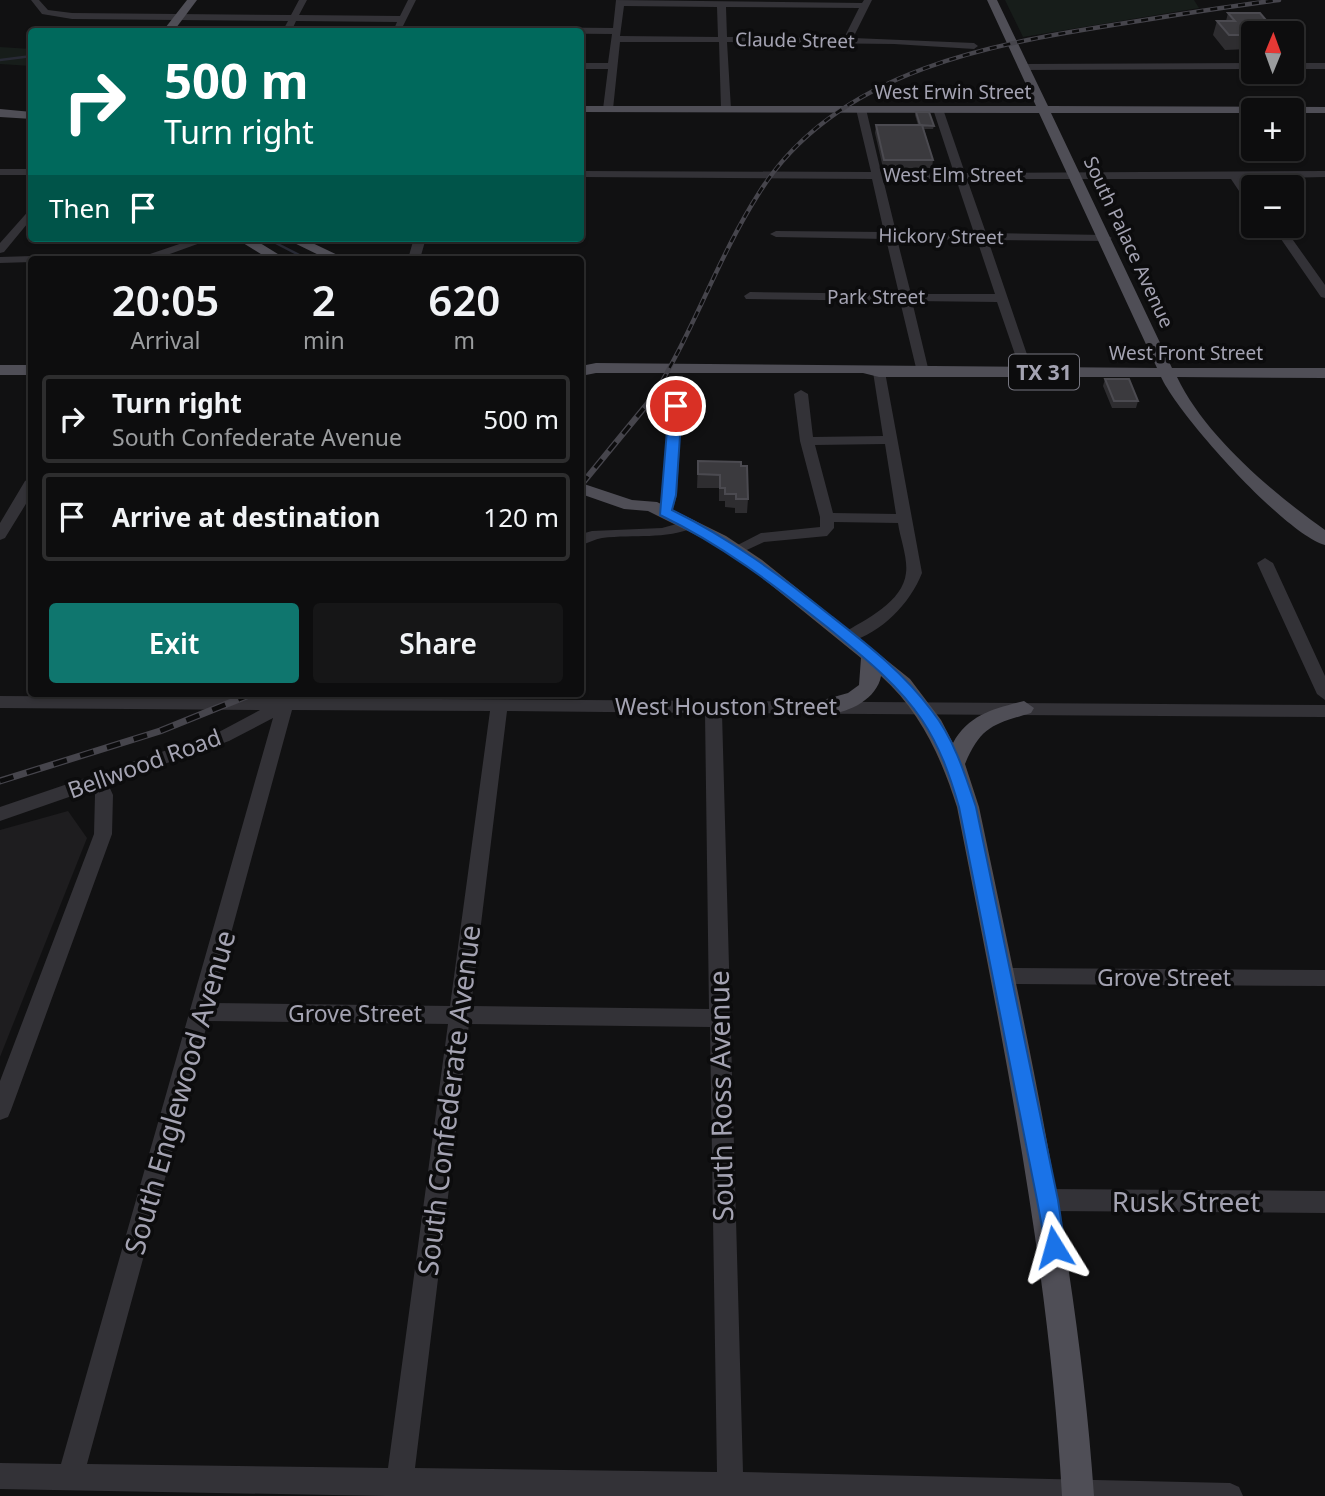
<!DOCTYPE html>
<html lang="en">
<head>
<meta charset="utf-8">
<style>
  :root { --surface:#0d0d0e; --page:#161617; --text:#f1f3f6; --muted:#9a9c9e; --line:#2d2d2e; --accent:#0f766e }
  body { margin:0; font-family:"Noto Sans",sans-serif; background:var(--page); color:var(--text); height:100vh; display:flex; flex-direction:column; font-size:26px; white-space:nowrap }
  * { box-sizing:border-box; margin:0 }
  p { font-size:23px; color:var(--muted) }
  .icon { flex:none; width:38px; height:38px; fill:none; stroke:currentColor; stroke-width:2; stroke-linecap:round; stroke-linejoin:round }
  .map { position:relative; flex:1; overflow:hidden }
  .side { position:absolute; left:28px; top:256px; width:556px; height:441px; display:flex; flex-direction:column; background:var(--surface); border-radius:7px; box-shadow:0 2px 5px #0004,0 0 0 2px var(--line) }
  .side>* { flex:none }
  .hud { position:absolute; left:28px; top:28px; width:556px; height:214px; border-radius:7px; box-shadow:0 2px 5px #0004,0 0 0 2px var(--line); background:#00695c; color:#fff; overflow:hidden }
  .needle { width:46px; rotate:1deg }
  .buttons { position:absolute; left:1241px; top:21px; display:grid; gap:14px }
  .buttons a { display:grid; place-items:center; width:63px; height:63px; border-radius:7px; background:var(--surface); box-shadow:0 2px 5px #0004,0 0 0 2px var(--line); font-size:35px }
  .pin { position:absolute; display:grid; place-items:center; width:60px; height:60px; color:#fff; margin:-30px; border:4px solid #fff; border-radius:50%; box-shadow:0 2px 7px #0007 }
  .me { position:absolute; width:77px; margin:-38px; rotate:352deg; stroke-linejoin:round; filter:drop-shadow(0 0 5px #0008) }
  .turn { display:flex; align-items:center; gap:24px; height:147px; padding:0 21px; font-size:32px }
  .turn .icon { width:91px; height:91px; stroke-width:2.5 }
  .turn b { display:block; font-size:49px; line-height:60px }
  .then { display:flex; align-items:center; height:66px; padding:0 21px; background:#0003; gap:14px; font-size:26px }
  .eta { display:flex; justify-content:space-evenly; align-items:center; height:119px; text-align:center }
  .eta b { font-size:42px; font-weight:600; line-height:49px }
  .button { display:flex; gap:14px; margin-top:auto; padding:14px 21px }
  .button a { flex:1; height:80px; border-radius:7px; background:var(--accent); color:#fff; font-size:28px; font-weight:600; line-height:80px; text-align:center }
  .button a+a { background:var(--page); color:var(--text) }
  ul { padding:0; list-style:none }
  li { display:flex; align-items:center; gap:21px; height:88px; margin:0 14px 10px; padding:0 7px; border:4px solid var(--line); border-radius:7px }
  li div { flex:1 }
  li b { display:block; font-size:26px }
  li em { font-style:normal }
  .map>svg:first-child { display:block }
  .built { fill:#1e1d1f }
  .green { fill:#171d1a }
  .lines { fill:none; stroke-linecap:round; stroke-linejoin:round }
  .stream { stroke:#282a35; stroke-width:2.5 }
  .minor { fill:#333237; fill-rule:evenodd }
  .major { fill:#4f4e56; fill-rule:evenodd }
  .rail-far2-casing { stroke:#46454c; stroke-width:4.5 }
  .rail-far1-casing { stroke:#46454c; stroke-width:6 }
  .rail-casing { stroke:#46454c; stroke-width:7 }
  .rail-far2 { stroke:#0c0c0d; stroke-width:2.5; stroke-dasharray:7; stroke-linecap:butt }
  .rail-far1 { stroke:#0c0c0d; stroke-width:3.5; stroke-dasharray:11; stroke-linecap:butt }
  .rail { stroke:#0c0c0d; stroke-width:4.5; stroke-dasharray:14; stroke-linecap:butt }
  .wall { fill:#2e2d30 }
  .building { fill:#3b3a3e; stroke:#4b4a50; stroke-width:2 }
  .route { fill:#1a73e8; stroke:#114b97; stroke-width:2 }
  .labels { text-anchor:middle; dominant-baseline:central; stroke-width:7; stroke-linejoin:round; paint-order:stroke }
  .far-street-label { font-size:19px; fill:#a4a3b2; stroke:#0c0c0d }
  .shield { fill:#0c0c0d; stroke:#767680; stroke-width:2 }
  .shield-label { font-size:21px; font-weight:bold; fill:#a4a3b2 }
  .street-label { font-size:23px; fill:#a4a3b2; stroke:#0c0c0d }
  .near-street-label { font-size:28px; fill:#a4a3b2; stroke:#0c0c0d }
</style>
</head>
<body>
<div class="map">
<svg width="1325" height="1496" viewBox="0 0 1325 1496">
  <rect width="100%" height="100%" fill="#111112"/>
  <path class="built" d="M68 811 87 838 0 1057V830Z"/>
  <path class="green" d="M1005 0H1194L1199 8 1023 37Z
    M0 47 31 49V66L0 64Z"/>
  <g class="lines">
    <path class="stream" d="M0 60 32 56
      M266 238 307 259"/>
    <path class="minor" d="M31 0H39L48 10 72 13 291 15 299 0H307L299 15 400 16 408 0H416L403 26 613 28 616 0 862 3 864 0H872L853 38 974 43 978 46 974 49 894 44 727 42 731 109 726 112 721 109 719 42H620L613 109 608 112 603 109 608 69H581V63H608L612 34 398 32 394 29 397 22 296 21 291 32H282L288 21 72 19 42 14ZM624 6 717 7 718 37 620 36ZM726 7 859 8 844 38 727 37Z
      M1253 63V69L1023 70 1018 67 1023 64Z
      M1292 63H1325V69H1292Z
      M861 106 866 109 881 172 954 173 933 109 938 106 943 109 965 173 1325 171V177L1241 179 1253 196V207L1249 206 1231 179H967L986 233 1106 235 1112 238 1106 241 988 240 1033 372 1027 376 1021 372 997 302 912 301 929 372 923 376 917 372 900 301 746 299 744 296 750 292 899 294 886 239 776 237 770 234 776 231 884 232 872 179 581 177V171L871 172 856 109ZM883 179H956L974 233 896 232ZM897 239 977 240 995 294H911Z
      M0 169H32V175H0Z
      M32 207V218L4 252 0 253V243Z
      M1272 226H1283L1325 285V298L1321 297Z
      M197 238H214L156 259H50L56 256 147 255Z
      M414 238H426L420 259H408Z
      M0 257 32 256 38 259H32V262L0 263Z
      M879 368 885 372 922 573C910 604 881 633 849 642L843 641 841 637 843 633C865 620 903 602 906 573 908 558 900 538 898 523L834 522V528L827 536 764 542 736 555 728 550 761 533 820 527V517L800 441 794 394 801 390 808 394 813 437 883 436 873 372ZM885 444 896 514 833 513 815 445Z
      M675 402 682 406 677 495 672 512 665 516 658 512 663 495 668 406Z
      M32 477V494L5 538 0 540V523L25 481Z
      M691 520 696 521V527C664 540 635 534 602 538 595 539 588 543 581 545V534L592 531 662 528Z
      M1265 558 1273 563 1325 676V700L1317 694 1257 563Z
      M0 696 1325 705V717L722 713 743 1472 1230 1483 1239 1487 1243 1496H385L0 1489V1463L61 1464 273 718 229 741 108 784 113 795 112 834 11 1110 8 1117 0 1120V1081L94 834 95 795 92 789 0 821V807L217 733 260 710 0 708ZM292 710 490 711 450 1006 212 1003ZM507 711 705 713 709 1009 471 1006ZM208 1021 448 1024 388 1468 87 1464ZM469 1024 710 1027 717 1472 415 1468Z
      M1002 968 1325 970V986L1002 984 995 982 992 976 995 970Z
      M1047 1189 1325 1191V1213L1047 1211 1039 1208 1035 1200 1039 1192Z"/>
    <path class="major" d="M187 0H197L173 32H162Z
      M987 0H997L1048 106 1325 107V113H1292V110H1253V113H1051L1172 368H1325V378L1177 377C1205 436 1273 493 1325 530V545C1285 534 1179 416 1161 377H879L863 373H596L581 376V366L596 363 1157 368 1039 113 581 112V106H1036Z
      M0 109 32 112V119L0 117Z
      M235 238H252L286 259H269Z
      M284 238H302L346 259H327Z
      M0 365H32V375H0Z
      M581 483 632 500 657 502 726 536 762 560 910 679 941 720 953 743C969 714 994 709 1024 701L1034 708 1031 713C994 724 981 726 965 764L979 807C1027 1036 1078 1262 1094 1496H1062C1049 1263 1002 1036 957 807 941 757 921 712 881 676 877 701 840 719 816 712L813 707 816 702 848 693 859 685 861 658 750 568 714 544 648 511 624 509 581 494Z"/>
    <defs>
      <path id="rail-far2" d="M648 404C692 337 716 260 759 193 837 68 997 43 1132 22 1181 14 1230 6 1279 0"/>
      <path id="rail-far1" d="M581 485 649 402"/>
      <path id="rail" d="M0 781 160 731 254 693"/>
    </defs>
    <use href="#rail-far2" class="rail-far2-casing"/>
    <use href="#rail-far1" class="rail-far1-casing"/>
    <use href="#rail" class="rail-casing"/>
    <use href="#rail-far2" class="rail-far2"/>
    <use href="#rail-far1" class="rail-far1"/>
    <use href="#rail" class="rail"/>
  </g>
  <path class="wall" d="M1228 13 1277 33H1253V47H1250L1249 49 1225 50 1213 35 1217 21H1226Z
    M916 112 934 126 933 129H924L933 160 932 168H883L875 133 876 125H918L915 115Z
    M1105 379 1138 401 1136 408H1112L1103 386Z
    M698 461 741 466 748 499 747 513H735V508L725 507V501H719V488H697Z"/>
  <path class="building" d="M1228 13H1260L1277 33H1251L1253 35H1229L1217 21H1235Z
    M916 112H929L934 126 920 125Z
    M876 125H922L933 160H884Z
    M1105 379H1129L1138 401H1114Z
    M698 461 741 462V466H747L748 499H736V494H725V488H720V475L698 474Z"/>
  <path class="route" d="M676 402 682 406 676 495 672 510C731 539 780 575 831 616 868 645 904 673 932 711 954 739 965 774 976 807L1058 1200 1065 1247 1062 1255 1054 1258 1047 1255 1037 1200 959 807C950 776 940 747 922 720 897 683 861 655 827 627 773 584 722 545 660 515L669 406Z"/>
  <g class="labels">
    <g class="far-street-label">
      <text transform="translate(795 40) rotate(1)">Claude Street</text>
      <text x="953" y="92">West Erwin Street</text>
      <text x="953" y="175">West Elm Street</text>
      <text transform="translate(941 236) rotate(1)">Hickory Street</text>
      <text transform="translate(1129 242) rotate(65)">South Palace Avenue</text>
      <text x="876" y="297">Park Street</text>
      <text x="1186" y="353">West Front Street</text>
    </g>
    <rect class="shield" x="1009" y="354.5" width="70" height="35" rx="5"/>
    <g class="shield-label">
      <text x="1044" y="372">TX 31</text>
    </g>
    <g class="street-label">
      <text x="726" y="706">West Houston Street</text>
      <text transform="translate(144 763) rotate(-20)">Bellwood Road</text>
      <text x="1164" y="977">Grove Street</text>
      <text x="355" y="1013">Grove Street</text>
    </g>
    <g class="near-street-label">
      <text transform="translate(179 1092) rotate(-74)">South Englewood Avenue</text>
      <text transform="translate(720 1096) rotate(-91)">South Ross Avenue</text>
      <text transform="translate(448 1100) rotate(-83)">South Confederate Avenue</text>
      <text x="1186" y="1201">Rusk Street</text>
    </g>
  </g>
</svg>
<div class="buttons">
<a><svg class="needle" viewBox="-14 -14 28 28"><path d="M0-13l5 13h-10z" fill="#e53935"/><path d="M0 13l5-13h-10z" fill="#9a9c9e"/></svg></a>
<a>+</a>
<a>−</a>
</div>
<div class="pin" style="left:676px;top:406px;background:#d93025"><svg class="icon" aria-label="arrive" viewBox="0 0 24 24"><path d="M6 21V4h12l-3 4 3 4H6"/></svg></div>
<svg class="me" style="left:1054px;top:1247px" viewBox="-20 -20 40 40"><path d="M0-17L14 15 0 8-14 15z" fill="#1a73e8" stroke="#fff" stroke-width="4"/></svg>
<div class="hud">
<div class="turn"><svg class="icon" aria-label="right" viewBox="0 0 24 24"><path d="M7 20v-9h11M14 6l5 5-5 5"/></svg><div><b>500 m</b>Turn right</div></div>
<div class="then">Then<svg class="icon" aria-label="arrive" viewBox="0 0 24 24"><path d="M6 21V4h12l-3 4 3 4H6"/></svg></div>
</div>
<section class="side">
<div class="eta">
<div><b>20:05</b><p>Arrival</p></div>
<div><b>2</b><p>min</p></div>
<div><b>620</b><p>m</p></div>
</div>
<ul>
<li><svg class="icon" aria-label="right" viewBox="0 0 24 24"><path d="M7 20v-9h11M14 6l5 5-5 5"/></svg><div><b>Turn right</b><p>South Confederate Avenue</p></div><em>500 m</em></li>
<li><svg class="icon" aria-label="arrive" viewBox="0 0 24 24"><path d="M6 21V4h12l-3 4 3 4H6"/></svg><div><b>Arrive at destination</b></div><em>120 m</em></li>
</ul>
<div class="button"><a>Exit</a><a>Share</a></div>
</section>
</div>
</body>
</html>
